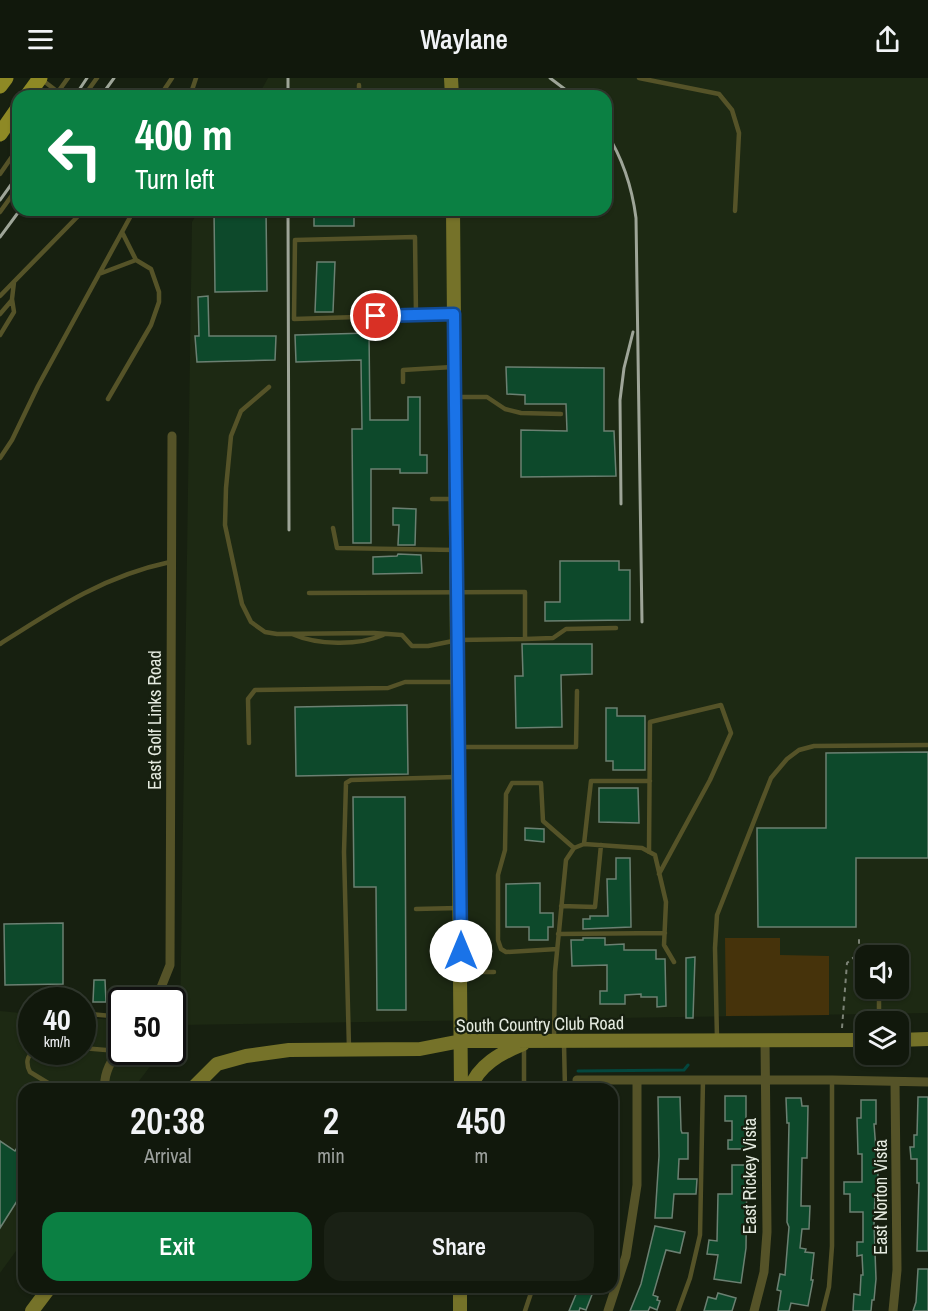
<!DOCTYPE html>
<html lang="en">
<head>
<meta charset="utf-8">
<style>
  :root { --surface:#11180c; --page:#1a2115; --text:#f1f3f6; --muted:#9ca09d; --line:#30372d; --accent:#0b8043 }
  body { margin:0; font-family:"Archivo Narrow",sans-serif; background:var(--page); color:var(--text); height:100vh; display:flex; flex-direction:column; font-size:22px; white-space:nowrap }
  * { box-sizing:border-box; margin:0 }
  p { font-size:20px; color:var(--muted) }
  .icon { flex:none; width:33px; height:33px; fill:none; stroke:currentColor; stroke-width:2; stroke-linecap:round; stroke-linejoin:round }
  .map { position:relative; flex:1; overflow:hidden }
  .sheet { position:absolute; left:18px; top:1005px; width:600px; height:210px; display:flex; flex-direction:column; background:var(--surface); border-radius:18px; box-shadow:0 2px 4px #0004,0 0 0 2px var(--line) }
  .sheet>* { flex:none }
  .guide { position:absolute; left:12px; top:12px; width:600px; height:126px; border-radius:18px; box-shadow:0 2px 4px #0004,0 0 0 2px var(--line); background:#0b8043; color:#fff; overflow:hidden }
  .controls { position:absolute; left:855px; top:867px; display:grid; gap:12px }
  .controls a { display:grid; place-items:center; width:54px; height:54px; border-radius:12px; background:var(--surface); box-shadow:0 2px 4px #0004,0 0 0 2px var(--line); font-size:30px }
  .speed { position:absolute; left:18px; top:909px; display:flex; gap:12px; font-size:30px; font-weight:700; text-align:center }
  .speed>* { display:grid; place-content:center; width:78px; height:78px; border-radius:50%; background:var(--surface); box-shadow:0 2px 4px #0004,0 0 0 2px var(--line); line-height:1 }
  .speed small { font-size:15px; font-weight:400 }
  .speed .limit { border:3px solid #111; border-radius:9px; background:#fff; color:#111 }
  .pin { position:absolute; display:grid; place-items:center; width:51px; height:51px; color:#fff; margin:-26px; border:3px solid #fff; border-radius:50%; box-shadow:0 2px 6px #0007 }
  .me { position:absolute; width:66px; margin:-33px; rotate:0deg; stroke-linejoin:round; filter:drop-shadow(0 0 4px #0008) }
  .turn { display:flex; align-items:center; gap:21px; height:126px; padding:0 24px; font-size:27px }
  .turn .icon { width:78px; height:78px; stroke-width:2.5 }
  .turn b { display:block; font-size:42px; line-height:51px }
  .eta { display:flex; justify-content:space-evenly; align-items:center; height:102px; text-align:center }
  .eta b { font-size:36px; font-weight:600; line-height:42px }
  .button { display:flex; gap:12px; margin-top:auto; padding:12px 24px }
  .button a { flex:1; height:69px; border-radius:18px; background:var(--accent); color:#fff; font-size:24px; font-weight:600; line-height:69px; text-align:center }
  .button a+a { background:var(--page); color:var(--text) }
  header { display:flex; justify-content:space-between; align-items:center; height:78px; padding:0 24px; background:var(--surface); font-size:27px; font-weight:600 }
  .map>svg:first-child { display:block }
  .built { fill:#1d2913; fill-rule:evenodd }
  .green { fill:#46330b }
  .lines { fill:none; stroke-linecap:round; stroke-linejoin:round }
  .stream { stroke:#03473e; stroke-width:3 }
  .building { fill:#0d492b; stroke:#6b8072; stroke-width:1.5 }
  .path { stroke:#7c8376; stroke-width:2; stroke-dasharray:4.5 4.5; stroke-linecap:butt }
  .lane { stroke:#555328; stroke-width:4.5 }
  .street { stroke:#555328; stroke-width:9 }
  .secondary { stroke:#757229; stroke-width:14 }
  .primary { stroke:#8e8925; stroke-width:15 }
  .rail { stroke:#9ea598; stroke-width:3 }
  .route-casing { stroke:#114b97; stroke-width:15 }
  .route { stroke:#1a73e8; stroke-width:10 }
  .labels { text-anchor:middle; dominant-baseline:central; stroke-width:4.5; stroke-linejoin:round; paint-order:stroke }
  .street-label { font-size:18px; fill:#e4eadf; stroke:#172010 }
</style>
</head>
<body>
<header><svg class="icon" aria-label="menu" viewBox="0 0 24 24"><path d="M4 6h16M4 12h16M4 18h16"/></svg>Waylane<svg class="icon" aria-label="share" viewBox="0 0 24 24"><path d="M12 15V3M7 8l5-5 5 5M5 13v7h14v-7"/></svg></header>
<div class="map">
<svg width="928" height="1233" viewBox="0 0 928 1233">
  <rect width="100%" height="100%" fill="#172010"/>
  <path class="built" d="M268 0H928V935L180 947 173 957V946H180L192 144 199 132H606V18H258ZM866 878H898V910H866Z
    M0 933 31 936 32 974H82L83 940 121 942 122 974H161L133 1011H24V1162L0 1195Z"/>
  <path class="green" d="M725 860H780V877L829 878V937L726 938Z"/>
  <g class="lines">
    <path class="stream" d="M578 993 684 992 688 987
      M516 1215 518 1209"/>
  </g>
  <path class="building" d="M214 132H266L267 213 215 214Z
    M314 132H354V148H314Z
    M317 184H335L333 234H315Z
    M208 218 209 258H276L275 282 197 284 195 258H199L198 219Z
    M369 255 370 342H408V319H420V377H427V395H400V391H371V465H353L352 351H362L361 282 296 284 295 257Z
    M506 289 604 290V353H614L616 398 521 399V352L567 353 566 326H525V317L507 316Z
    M393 430 416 431 415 467H398L399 447H393Z
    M398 476 421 477 422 495 373 496V479L397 478Z
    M560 483H619V492H630V542L545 543V524H560Z
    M522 566H592V596L561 597 562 649 516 650 515 598H523Z
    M407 627 408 696 296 698 295 629Z
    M606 630H617V638H645V692H613V683H606Z
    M928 674V780H856V849H758L757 750H826V675Z
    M599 710H638L639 745 599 744Z
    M353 719H405L406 932H377L376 809H354Z
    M525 750 544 751V764L525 762Z
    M616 780H630L631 849 583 851V841H590V838H608L607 801H616Z
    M540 805V835H553V849H548V862H529V849H506V806Z
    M63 845V906L5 907 4 846Z
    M583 860H605V867L624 866V872H656V881H665L666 928 657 929V919H641V916L625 917V926H600V913H607V887L572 888 571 862H583Z
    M695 879 693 940H686V880Z
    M94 902H105L106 924H93Z
    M725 1018H746V1071H728V1062H732V1043H725Z
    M658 1019H680L681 1052 682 1055H688V1081H679L678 1101H697L696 1116H674L672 1140H655L659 1078Z
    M918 1019H928V1173H917L919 1105H917V1081H911L910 1069H914V1057H917Z
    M786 1020H801L802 1028H808L807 1080H802L801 1128H810L809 1151H802L800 1170 806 1171 805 1174 814 1175 811 1202H813L808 1228 791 1225 789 1233H778L781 1213 777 1212 780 1196 785 1197 789 1149 787 1144 789 1045H787Z
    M861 1022H876V1046H874L879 1111 877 1117H875L874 1146 876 1201 874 1222H872L871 1233H853L854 1216 860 1217 861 1197H863L862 1177 857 1178V1164H863V1134H850V1116H844V1104H862V1076H858L857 1040H861Z
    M24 1059V1112L0 1150V1063L15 1073Z
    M732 1087H747L746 1170 741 1205 714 1201 718 1177 707 1176 709 1162 717 1163 718 1116H732Z
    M655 1148 685 1154 680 1175 666 1172 653 1217 658 1219 657 1222 660 1223 657 1232 650 1229 648 1233H630L641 1206Z
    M918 1191H928V1233H913L916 1224Z
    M579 1209H595L586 1232 580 1230 579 1233H569Z
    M718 1215 736 1220 732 1233H704L708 1219 716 1221Z"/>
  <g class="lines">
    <path class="path" d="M842 950 847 885 859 875V859"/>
    <path class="lane" d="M639 0 719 16 732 32 739 55 735 133
      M41 1 58 14
      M55 18 68 0
      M84 18 97 0
      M160 18 172 0
      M190 18 196 0
      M359 18V7
      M0 96 18 70
      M0 134 18 109
      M99 196 136 182
      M0 218 84 132
      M0 236 12 222
      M416 237 415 159 295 162 294 241 451 236
      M0 257 14 234 12 221 14 204
      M403 304V292L452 289
      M269 309 241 333 231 358 226 410 225 447 242 526 251 544 265 554 277 556 374 555 402 557 412 568H428L458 562 525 561V514L309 515
      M458 319H487L505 331 521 335 561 336
      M108 321 151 247 159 224V214L151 191 136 182 122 154
      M0 380 12 362 38 308 134 132
      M432 421H454
      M333 450 337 470 455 472
      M292 556C317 567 358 568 383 557
      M525 561 553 560 566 551 616 550
      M0 566C56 530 104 498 170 484
      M249 665 248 621 255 612 388 610 405 604H454
      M459 669H576L577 613
      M584 766 591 703H650
      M649 774 650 644 721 627 731 655 710 702 659 796
      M561 828 595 829 601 767
      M416 831 458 830
      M558 856 665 855
      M557 871 506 874 501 871 498 862V797L505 772 506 716 512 705H541L543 743 574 770
      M463 894H494
      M879 910V944
      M90 936 122 939
      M554 960 555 894 566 782 574 770 584 766 642 770 655 777 666 824 664 867 674 884
      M717 960 715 870 717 837 771 700 787 681 799 672 814 668 928 667
      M564 966 565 1011
      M524 968V1004
      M82 970 118 973
      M349 970 344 774 346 705 351 702 456 699
      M34 974C26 978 26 986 30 994L58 1011
      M525 1233 533 1209
      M678 1233 690 1200 700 1157 703 1002
      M823 1233 829 1209 832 1168V1002"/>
    <path class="street" d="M156 922 170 887 172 358
      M577 1002H832L928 1004
      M105 1011C103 995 112 981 122 968
      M608 1233 626 1178 637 1107V1002
      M754 1233 764 1194 767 1154 765 962
      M893 1233 897 1192 895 1004"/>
    <path class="secondary" d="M451 0 452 18
      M453 132 461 1011
      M898 962 928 961
      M192 1011 217 986 246 978 289 972 420 971 461 963 866 962
      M470 1011C478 987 501 975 523 966
      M32 1233 50 1209
      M460 1233V1209"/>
    <path class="primary" d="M0 8 6 0
      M27 18 40 0
      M0 56 18 30"/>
    <path class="rail" d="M288 0V18
      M550 0 574 18
      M75 18 87 0
      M101 18 114 0
      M606 54C623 81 632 109 636 140L642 544
      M0 122 18 97
      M288 132 289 452
      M0 159 20 132
      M621 426 620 322 624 290 633 254"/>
  </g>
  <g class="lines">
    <defs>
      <path id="route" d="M376 238 454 236 461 873"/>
    </defs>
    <use href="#route" class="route-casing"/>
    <use href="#route" class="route"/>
  </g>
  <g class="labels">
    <g class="street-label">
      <text transform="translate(154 642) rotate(-90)">East Golf Links Road</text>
      <text transform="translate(540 946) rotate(-1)">South Country Club Road</text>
      <text transform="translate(749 1098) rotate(-90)">East Rickey Vista</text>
      <text transform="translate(880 1119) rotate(-90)">East Norton Vista</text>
    </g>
  </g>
</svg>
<div class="controls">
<a><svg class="icon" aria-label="sound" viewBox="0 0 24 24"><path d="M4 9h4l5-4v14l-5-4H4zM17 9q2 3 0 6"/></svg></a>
<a><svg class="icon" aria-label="layers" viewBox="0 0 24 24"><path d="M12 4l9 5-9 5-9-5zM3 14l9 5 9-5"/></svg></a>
</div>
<div class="speed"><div>40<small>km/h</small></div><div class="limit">50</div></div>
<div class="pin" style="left:376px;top:238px;background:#d93025"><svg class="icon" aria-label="arrive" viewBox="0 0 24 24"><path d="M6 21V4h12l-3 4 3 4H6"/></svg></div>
<svg class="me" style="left:461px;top:873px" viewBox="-20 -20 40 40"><circle r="19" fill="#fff"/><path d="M0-13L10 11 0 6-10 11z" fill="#1a73e8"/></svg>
<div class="guide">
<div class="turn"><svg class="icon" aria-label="left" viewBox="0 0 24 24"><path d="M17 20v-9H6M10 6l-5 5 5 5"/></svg><div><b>400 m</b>Turn left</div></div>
</div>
<section class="sheet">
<div class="eta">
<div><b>20:38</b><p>Arrival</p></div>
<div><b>2</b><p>min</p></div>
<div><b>450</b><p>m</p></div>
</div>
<div class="button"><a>Exit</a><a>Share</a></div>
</section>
</div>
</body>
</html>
